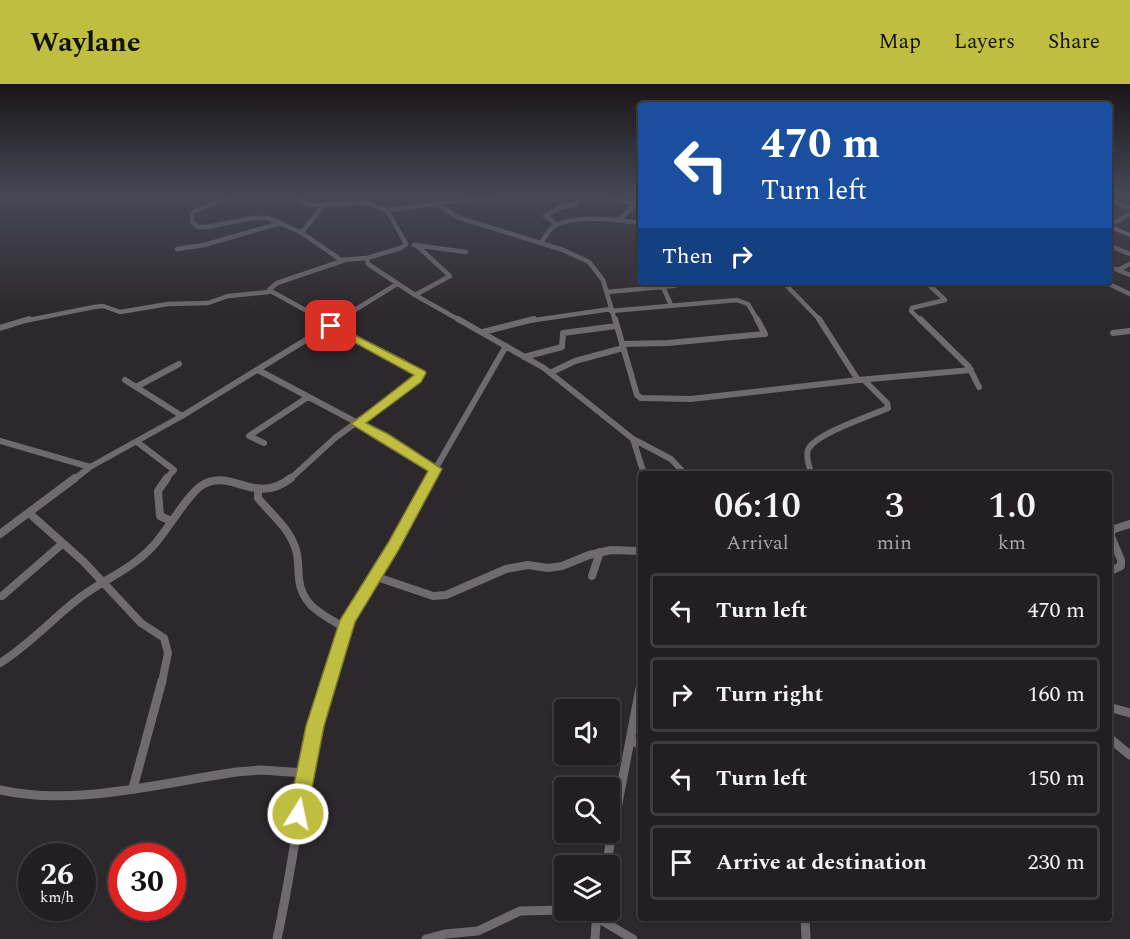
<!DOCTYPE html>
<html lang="en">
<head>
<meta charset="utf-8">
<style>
  :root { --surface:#221e21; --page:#2a272a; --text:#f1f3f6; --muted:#a2a2a5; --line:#3f3c3f; --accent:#c0be41 }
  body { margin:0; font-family:Spectral,serif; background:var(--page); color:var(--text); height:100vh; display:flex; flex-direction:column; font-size:22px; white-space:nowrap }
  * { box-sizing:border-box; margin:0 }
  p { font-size:20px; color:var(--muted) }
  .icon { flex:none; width:33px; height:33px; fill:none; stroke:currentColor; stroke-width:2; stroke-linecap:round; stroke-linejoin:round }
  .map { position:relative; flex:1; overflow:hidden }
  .drawer { position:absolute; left:638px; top:387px; width:474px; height:450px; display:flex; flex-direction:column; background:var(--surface); border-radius:6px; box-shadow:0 2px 4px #0004,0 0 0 2px var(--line) }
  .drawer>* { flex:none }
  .guide { position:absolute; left:638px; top:18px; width:474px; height:183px; border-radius:6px; box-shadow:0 2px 4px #0004,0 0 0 2px var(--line); background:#1a4fa0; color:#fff; overflow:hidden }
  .fabs { position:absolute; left:554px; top:615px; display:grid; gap:12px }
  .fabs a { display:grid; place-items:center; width:66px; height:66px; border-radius:6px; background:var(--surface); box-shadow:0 2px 4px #0004,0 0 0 2px var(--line); font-size:30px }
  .speed { position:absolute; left:18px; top:759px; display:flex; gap:12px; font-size:30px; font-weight:700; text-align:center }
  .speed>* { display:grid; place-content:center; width:78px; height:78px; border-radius:50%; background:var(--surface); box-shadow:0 2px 4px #0004,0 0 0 2px var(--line); line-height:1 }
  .speed small { font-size:15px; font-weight:400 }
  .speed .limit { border:9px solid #d22; background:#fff; color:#111 }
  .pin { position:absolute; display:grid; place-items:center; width:51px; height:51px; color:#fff; margin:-26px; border-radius:12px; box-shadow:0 3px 9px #0006 }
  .me { position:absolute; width:66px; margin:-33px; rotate:10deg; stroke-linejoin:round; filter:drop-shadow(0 0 4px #0008) }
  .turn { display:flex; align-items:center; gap:21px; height:126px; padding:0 24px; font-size:27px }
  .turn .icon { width:78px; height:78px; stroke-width:2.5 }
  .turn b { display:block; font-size:42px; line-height:51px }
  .then { display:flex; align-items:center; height:57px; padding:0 24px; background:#0003; gap:12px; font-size:22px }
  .eta { display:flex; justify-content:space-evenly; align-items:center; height:102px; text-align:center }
  .eta b { font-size:36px; font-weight:600; line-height:42px }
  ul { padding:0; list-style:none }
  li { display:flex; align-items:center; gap:18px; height:75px; margin:0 12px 9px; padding:0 12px; border:3px solid var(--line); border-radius:6px }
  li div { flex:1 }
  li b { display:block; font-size:22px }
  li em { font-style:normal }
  header { display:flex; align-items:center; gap:36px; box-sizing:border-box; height:84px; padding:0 30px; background:var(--accent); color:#111 }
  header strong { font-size:28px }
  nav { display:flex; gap:33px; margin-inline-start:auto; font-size:21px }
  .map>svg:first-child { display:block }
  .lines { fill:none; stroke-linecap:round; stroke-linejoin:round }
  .minor-far3 { stroke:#706a6f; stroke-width:4.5 }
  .minor-far2 { stroke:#706a6f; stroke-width:6 }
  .minor-far1 { stroke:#706a6f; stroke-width:8 }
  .minor { stroke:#706a6f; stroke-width:9 }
  .major { fill:#8c779d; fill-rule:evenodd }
  .route { fill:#c0be41; stroke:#7d7c2a; stroke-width:1.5 }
</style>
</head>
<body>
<header>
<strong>Waylane</strong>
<nav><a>Map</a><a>Layers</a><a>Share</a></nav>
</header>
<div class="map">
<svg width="1130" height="855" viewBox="0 0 1130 855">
  <rect width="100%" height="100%" fill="#2d282c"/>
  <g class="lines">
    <path class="minor-far3" d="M235 111 195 127 192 130V138L198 143H207L252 134H268L302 149 341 176 367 174
      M290 111 310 121 364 119 387 126 406 160 401 164 367 174 368 180 415 211 461 237
      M598 111 636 120
      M1108 116 1130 124
      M437 120 457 133 563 166 589 178 603 196 615 237
      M387 126 510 111
      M619 136 640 116
      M557 140 545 132 559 124 575 120 579 111
      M1108 142 1130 130
      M301 149 323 122
      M541 159C545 153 549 145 556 141 576 130 618 136 640 139
      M414 161 466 168
      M1108 161 1130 170
      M177 165 204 161 281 139
      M1108 182 1130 191
      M1118 186 1130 180
      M783 198 821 237
      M1105 198 1130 210
      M663 203 671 221
      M607 208 673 202 690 198
      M415 211 450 192 416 161
      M611 227 737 216 748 220 758 237
      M24 237 94 223 103 222 120 228 168 220 208 219 228 212 269 208
      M325 237 269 206 277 199 345 176
      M337 237 397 200
      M528 237 611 225
      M921 237 911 227 912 224 945 216 926 198"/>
    <path class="minor-far2" d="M323 235 333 241
      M458 235 544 284 633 355 671 375 685 390
      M615 235 637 311 641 314 691 315 858 296
      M819 235 858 296 971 286
      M920 235 969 283 979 303
      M0 244 29 235
      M483 248 534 235
      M1113 249 1130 247
      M622 260 668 259 765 250 757 235
      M524 273 562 263 563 249 616 242
      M258 286 384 353 435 385
      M550 289 575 277 623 264
      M125 296 182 332
      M136 303 179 280
      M633 355 644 390
      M0 357 90 383
      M137 358 174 386 165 396
      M264 359 249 352 308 313
      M811 390C810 383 805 373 808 366 814 350 871 332 888 324L887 319 865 297
      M73 396 90 383 182 332 340 235
      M289 396 335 354 421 291 403 278 331 242
      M429 396 506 262"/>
    <path class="minor-far1" d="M167 394 158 407 160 432 171 437
      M258 407V414C271 430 288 443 295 463 299 473 298 484 299 495 302 523 324 531 345 544
      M29 429 84 478 141 539 164 554 168 569 162 598
      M0 450 75 394
      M1108 488 1121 482V476L1110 450 1114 445 1130 440
      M374 492 433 512 446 511 506 485 528 481 548 484 562 482 589 471 611 466 640 467
      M592 492 600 468
      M2 512 62 460
      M0 579C29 561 51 536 78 515 101 497 132 485 152 463 166 449 187 411 201 402 231 382 254 423 291 394
      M329 598 348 536 393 463 429 394"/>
    <path class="minor" d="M1108 623 1130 629
      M1108 653 1130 671
      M631 655 640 661
      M133 704 162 597
      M0 706C73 723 162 699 236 688L261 686 305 689
      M606 782 640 604
      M596 833 633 855
      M805 834 806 855
      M277 855C296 769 303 681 329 597
      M426 855 445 850 478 847 520 827 564 826
      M595 855 597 826"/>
    <path class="major" d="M1108 140 1130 149V153L1108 144Z"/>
  </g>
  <linearGradient id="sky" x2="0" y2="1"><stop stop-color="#191618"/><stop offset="0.48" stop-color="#464856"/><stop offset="1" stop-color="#464856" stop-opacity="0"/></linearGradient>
  <rect width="1130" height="231" fill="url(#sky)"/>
  <path class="route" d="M331 239 425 287 426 289 421 298 366 339 388 350 442 385 398 467 355 538 324 642 307 730 304 737 298 740 291 737 288 730 306 642 340 536 388 459 428 387 351 340 414 291 328 244 326 242Z"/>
</svg>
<div class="fabs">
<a><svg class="icon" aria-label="sound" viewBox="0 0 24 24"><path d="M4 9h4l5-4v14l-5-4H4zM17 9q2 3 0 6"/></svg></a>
<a><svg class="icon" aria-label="search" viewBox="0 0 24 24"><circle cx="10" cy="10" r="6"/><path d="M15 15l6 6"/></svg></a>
<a><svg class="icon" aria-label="layers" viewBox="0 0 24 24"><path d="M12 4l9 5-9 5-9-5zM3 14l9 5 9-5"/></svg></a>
</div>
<div class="speed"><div>26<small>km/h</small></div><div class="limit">30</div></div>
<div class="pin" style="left:331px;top:242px;background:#d93025"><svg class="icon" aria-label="arrive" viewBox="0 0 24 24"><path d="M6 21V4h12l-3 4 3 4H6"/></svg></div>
<svg class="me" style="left:298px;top:730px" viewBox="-20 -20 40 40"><circle r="17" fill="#c0be41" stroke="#fff" stroke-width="3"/><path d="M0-11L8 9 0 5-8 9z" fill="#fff"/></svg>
<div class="guide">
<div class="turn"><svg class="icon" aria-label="left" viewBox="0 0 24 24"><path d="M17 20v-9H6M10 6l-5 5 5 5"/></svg><div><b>470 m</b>Turn left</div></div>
<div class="then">Then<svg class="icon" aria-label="right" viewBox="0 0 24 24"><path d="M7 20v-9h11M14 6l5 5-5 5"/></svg></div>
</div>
<section class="drawer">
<div class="eta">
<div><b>06:10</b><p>Arrival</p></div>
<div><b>3</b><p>min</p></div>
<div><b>1.0</b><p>km</p></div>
</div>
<ul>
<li><svg class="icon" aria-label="left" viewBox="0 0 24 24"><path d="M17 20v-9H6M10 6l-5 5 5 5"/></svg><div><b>Turn left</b></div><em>470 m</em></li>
<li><svg class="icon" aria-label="right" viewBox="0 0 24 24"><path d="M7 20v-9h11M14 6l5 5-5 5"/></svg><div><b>Turn right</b></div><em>160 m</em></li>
<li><svg class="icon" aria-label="left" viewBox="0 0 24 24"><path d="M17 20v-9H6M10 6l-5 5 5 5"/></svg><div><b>Turn left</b></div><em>150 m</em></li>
<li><svg class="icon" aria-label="arrive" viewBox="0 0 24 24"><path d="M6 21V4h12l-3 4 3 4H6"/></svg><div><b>Arrive at destination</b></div><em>230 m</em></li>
</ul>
</section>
</div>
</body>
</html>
